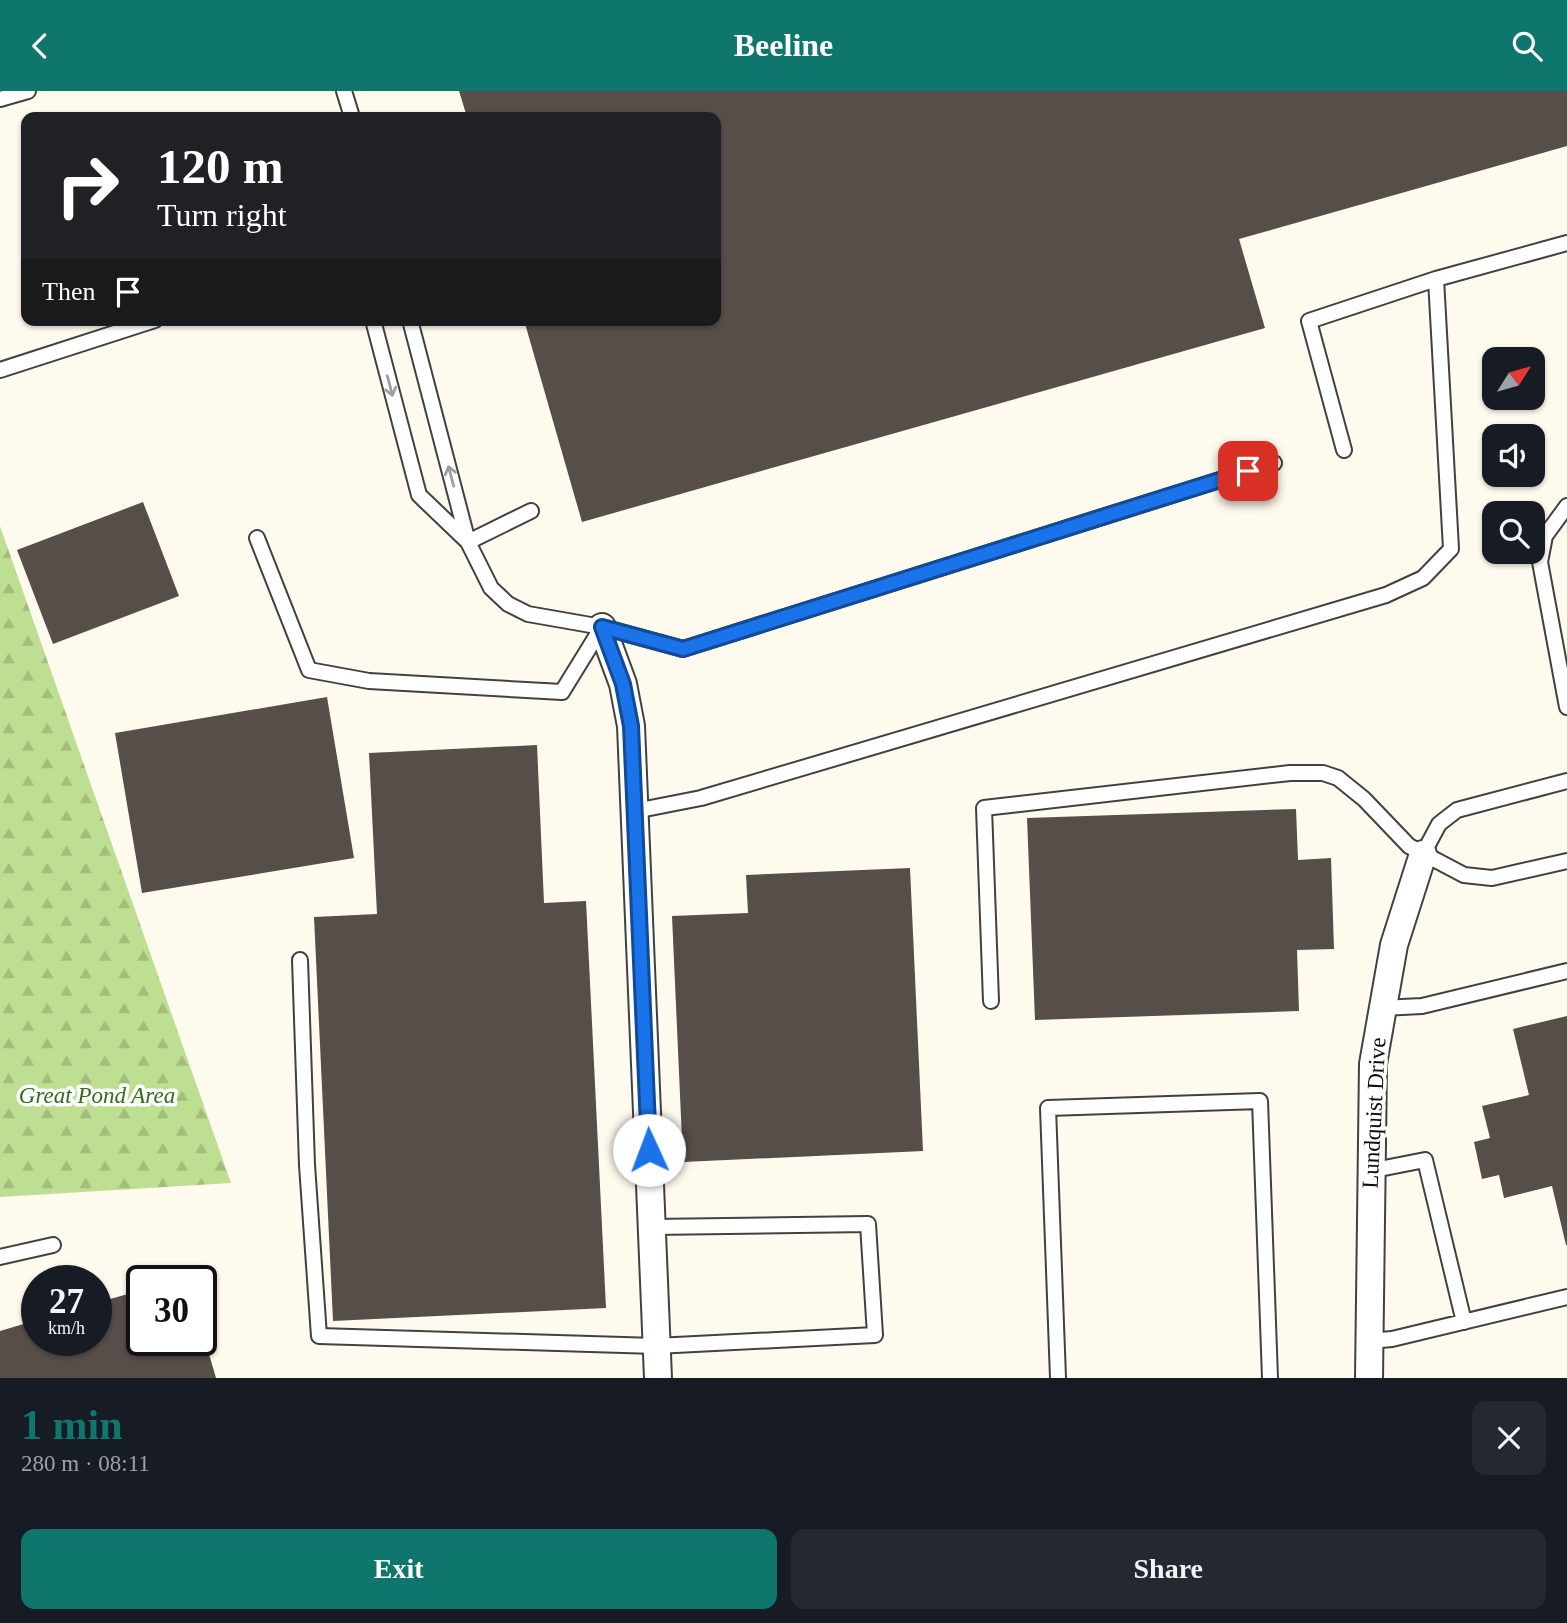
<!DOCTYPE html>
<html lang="en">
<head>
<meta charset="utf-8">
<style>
  :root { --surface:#171b24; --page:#242831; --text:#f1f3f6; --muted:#9ea1a6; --accent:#0f766e }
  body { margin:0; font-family:"Times New Roman",serif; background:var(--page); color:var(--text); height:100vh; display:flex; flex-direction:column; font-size:26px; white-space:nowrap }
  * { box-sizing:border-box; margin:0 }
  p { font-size:23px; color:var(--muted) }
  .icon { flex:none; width:38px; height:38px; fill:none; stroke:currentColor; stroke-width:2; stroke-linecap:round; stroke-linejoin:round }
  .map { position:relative; height:1287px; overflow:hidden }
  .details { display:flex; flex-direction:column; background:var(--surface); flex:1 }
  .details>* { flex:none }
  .hud { position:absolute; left:21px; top:21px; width:700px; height:214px; border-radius:14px; box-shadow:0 2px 5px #0004; background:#202124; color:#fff; overflow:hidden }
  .needle { width:46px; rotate:53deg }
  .controls { position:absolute; left:1482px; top:256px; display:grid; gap:14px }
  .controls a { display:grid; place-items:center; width:63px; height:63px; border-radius:14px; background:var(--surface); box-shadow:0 2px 5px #0004; font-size:35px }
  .speed { position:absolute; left:21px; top:1174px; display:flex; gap:14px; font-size:35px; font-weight:700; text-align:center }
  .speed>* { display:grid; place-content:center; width:91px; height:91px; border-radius:50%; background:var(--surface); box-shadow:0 2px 5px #0004; line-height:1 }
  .speed small { font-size:18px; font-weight:400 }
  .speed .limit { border:4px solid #111; border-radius:10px; background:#fff; color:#111 }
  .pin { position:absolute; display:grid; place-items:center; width:60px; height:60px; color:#fff; margin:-30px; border-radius:14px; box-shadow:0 4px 10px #0006 }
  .me { position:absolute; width:77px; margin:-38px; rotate:358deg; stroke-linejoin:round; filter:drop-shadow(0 0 5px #0008) }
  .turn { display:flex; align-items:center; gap:24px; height:147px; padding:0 21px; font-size:32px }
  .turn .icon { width:91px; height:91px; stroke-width:2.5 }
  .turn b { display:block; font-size:49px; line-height:60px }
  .then { display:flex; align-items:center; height:66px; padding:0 21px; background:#0003; gap:14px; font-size:26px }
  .round { display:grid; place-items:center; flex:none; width:74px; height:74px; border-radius:14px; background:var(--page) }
  .head { display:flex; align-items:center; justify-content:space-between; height:119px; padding:0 21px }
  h1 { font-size:42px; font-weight:700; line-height:52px; color:var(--accent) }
  .primary-button { display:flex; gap:14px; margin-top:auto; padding:14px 21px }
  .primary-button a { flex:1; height:80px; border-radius:14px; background:var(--accent); color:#fff; font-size:28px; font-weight:700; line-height:80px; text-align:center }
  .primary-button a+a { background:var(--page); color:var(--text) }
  header { display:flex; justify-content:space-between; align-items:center; height:91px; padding:0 21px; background:var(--accent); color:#fff; font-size:32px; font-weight:700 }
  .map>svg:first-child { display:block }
  .forest { fill:url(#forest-firs) }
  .building { fill:#574d49 }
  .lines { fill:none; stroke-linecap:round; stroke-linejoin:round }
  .lane-casing { stroke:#414141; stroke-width:18 }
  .street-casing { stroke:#414141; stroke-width:30 }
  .lane { stroke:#fff; stroke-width:14 }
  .street { stroke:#fff; stroke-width:26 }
  .oneway { stroke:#9f9f9f }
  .route-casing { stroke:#114b97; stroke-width:18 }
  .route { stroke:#1a73e8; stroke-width:12 }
  .labels { text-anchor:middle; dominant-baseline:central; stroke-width:7; stroke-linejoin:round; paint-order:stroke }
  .park-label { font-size:23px; font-style:italic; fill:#336b18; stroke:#fff }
  .street-label { font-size:23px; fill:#0e0e0e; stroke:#fff }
</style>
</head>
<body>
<header><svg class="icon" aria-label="back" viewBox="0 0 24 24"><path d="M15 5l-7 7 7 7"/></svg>Beeline<svg class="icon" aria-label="search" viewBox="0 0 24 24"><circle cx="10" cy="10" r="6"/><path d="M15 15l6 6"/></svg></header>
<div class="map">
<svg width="1567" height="1287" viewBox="0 0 1567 1287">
  <defs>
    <pattern id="forest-firs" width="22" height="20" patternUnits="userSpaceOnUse" patternTransform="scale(1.75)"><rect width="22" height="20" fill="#bedf92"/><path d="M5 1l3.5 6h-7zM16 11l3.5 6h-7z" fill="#a2be7d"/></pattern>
  </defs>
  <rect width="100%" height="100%" fill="#fffaee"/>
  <path class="forest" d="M0 435 231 1092 0 1106Z"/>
  <path class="building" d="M459 0H1567V55L1239 148 1265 237 582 431 524 229H716V26H467Z
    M143 411 179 505 53 553 17 459Z
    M327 606 354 767 142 802 115 642Z
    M537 654 544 812 586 810 606 1217 333 1230 314 826 377 823 369 662Z
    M1296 718 1298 769 1331 767 1334 858 1297 859 1299 920 1035 929 1027 727Z
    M910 777 923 1060 683 1071 672 825 748 822 746 784Z
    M1567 925V1154H1566L1552 1095 1504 1107 1499 1084 1482 1088 1474 1051 1490 1047 1482 1015 1529 1004 1513 938Z
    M142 1199V1250H201L202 1239 216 1287H0V1240L37 1229V1250H96V1212Z"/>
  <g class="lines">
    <defs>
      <path id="lane" d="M344 0 352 26
        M0 8 28 0
        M373 229 419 404 467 450
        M410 229 468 451 491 497 508 513 528 523 602 536 683 558 1274 372
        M0 279 155 229
        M1344 359 1309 230 1436 188
        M1567 415 1545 445 1540 471 1567 616
        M257 447 309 579 369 590 562 601 602 536
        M468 451 531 420
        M635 720 701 707 1386 504 1423 487 1451 458 1436 188 1567 152
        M1423 763 1439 733 1457 719 1567 690
        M300 869 307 1074 319 1245 656 1255 875 1244 868 1133 652 1136
        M991 910 984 717 1290 682H1323L1338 687 1364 708 1409 755 1464 784 1492 787 1567 770
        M1382 917 1422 915 1567 880
        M1369 1080 1425 1069 1464 1231
        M0 1166 53 1154
        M1369 1250 1392 1248 1567 1206
        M1058 1287 1048 1017 1260 1010 1270 1287"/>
      <path id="street" d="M602 536 623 593 631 635 658 1287
        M1369 1287 1373 973 1394 854 1423 763"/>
    </defs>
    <use href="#lane" class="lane-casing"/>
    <use href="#street" class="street-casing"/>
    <use href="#lane" class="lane"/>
    <use href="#street" class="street"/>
  </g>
  <defs><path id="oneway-shaft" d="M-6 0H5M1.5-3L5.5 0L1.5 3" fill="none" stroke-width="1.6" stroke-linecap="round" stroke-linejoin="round" transform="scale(1.75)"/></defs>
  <g class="oneway">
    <use href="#oneway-shaft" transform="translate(390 295) rotate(75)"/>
    <use href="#oneway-shaft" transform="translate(451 385) rotate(-105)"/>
  </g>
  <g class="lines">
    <defs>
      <path id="route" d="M649 1059 631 635 623 593 602 536 683 558 1248 380"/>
    </defs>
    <use href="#route" class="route-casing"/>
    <use href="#route" class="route"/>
  </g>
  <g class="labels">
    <g class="park-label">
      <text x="97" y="1004">Great Pond Area</text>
    </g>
    <g class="street-label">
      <text transform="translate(1374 1022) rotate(-87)">Lundquist Drive</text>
    </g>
  </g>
</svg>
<div class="controls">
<a><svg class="needle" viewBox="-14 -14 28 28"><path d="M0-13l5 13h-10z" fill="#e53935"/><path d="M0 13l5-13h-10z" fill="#9ea1a6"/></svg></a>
<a><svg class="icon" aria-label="sound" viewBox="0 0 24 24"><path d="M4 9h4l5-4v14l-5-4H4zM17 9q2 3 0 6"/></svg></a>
<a><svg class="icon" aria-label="search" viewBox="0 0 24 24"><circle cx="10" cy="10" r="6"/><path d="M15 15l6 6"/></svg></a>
</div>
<div class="speed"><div>27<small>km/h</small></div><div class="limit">30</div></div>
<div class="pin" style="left:1248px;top:380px;background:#d93025"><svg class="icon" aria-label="arrive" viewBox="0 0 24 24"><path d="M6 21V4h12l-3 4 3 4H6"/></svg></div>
<svg class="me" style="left:649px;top:1059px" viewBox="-20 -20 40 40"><circle r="19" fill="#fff"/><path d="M0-13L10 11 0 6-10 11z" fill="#1a73e8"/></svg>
<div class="hud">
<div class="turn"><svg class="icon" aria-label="right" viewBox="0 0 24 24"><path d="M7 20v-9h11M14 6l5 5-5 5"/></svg><div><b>120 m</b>Turn right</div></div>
<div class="then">Then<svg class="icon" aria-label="arrive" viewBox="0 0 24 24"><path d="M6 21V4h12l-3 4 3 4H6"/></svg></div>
</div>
</div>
<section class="details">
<div class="head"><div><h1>1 min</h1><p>280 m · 08:11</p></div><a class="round"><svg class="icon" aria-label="close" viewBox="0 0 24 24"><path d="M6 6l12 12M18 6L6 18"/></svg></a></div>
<div class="primary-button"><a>Exit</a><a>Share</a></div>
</section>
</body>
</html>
